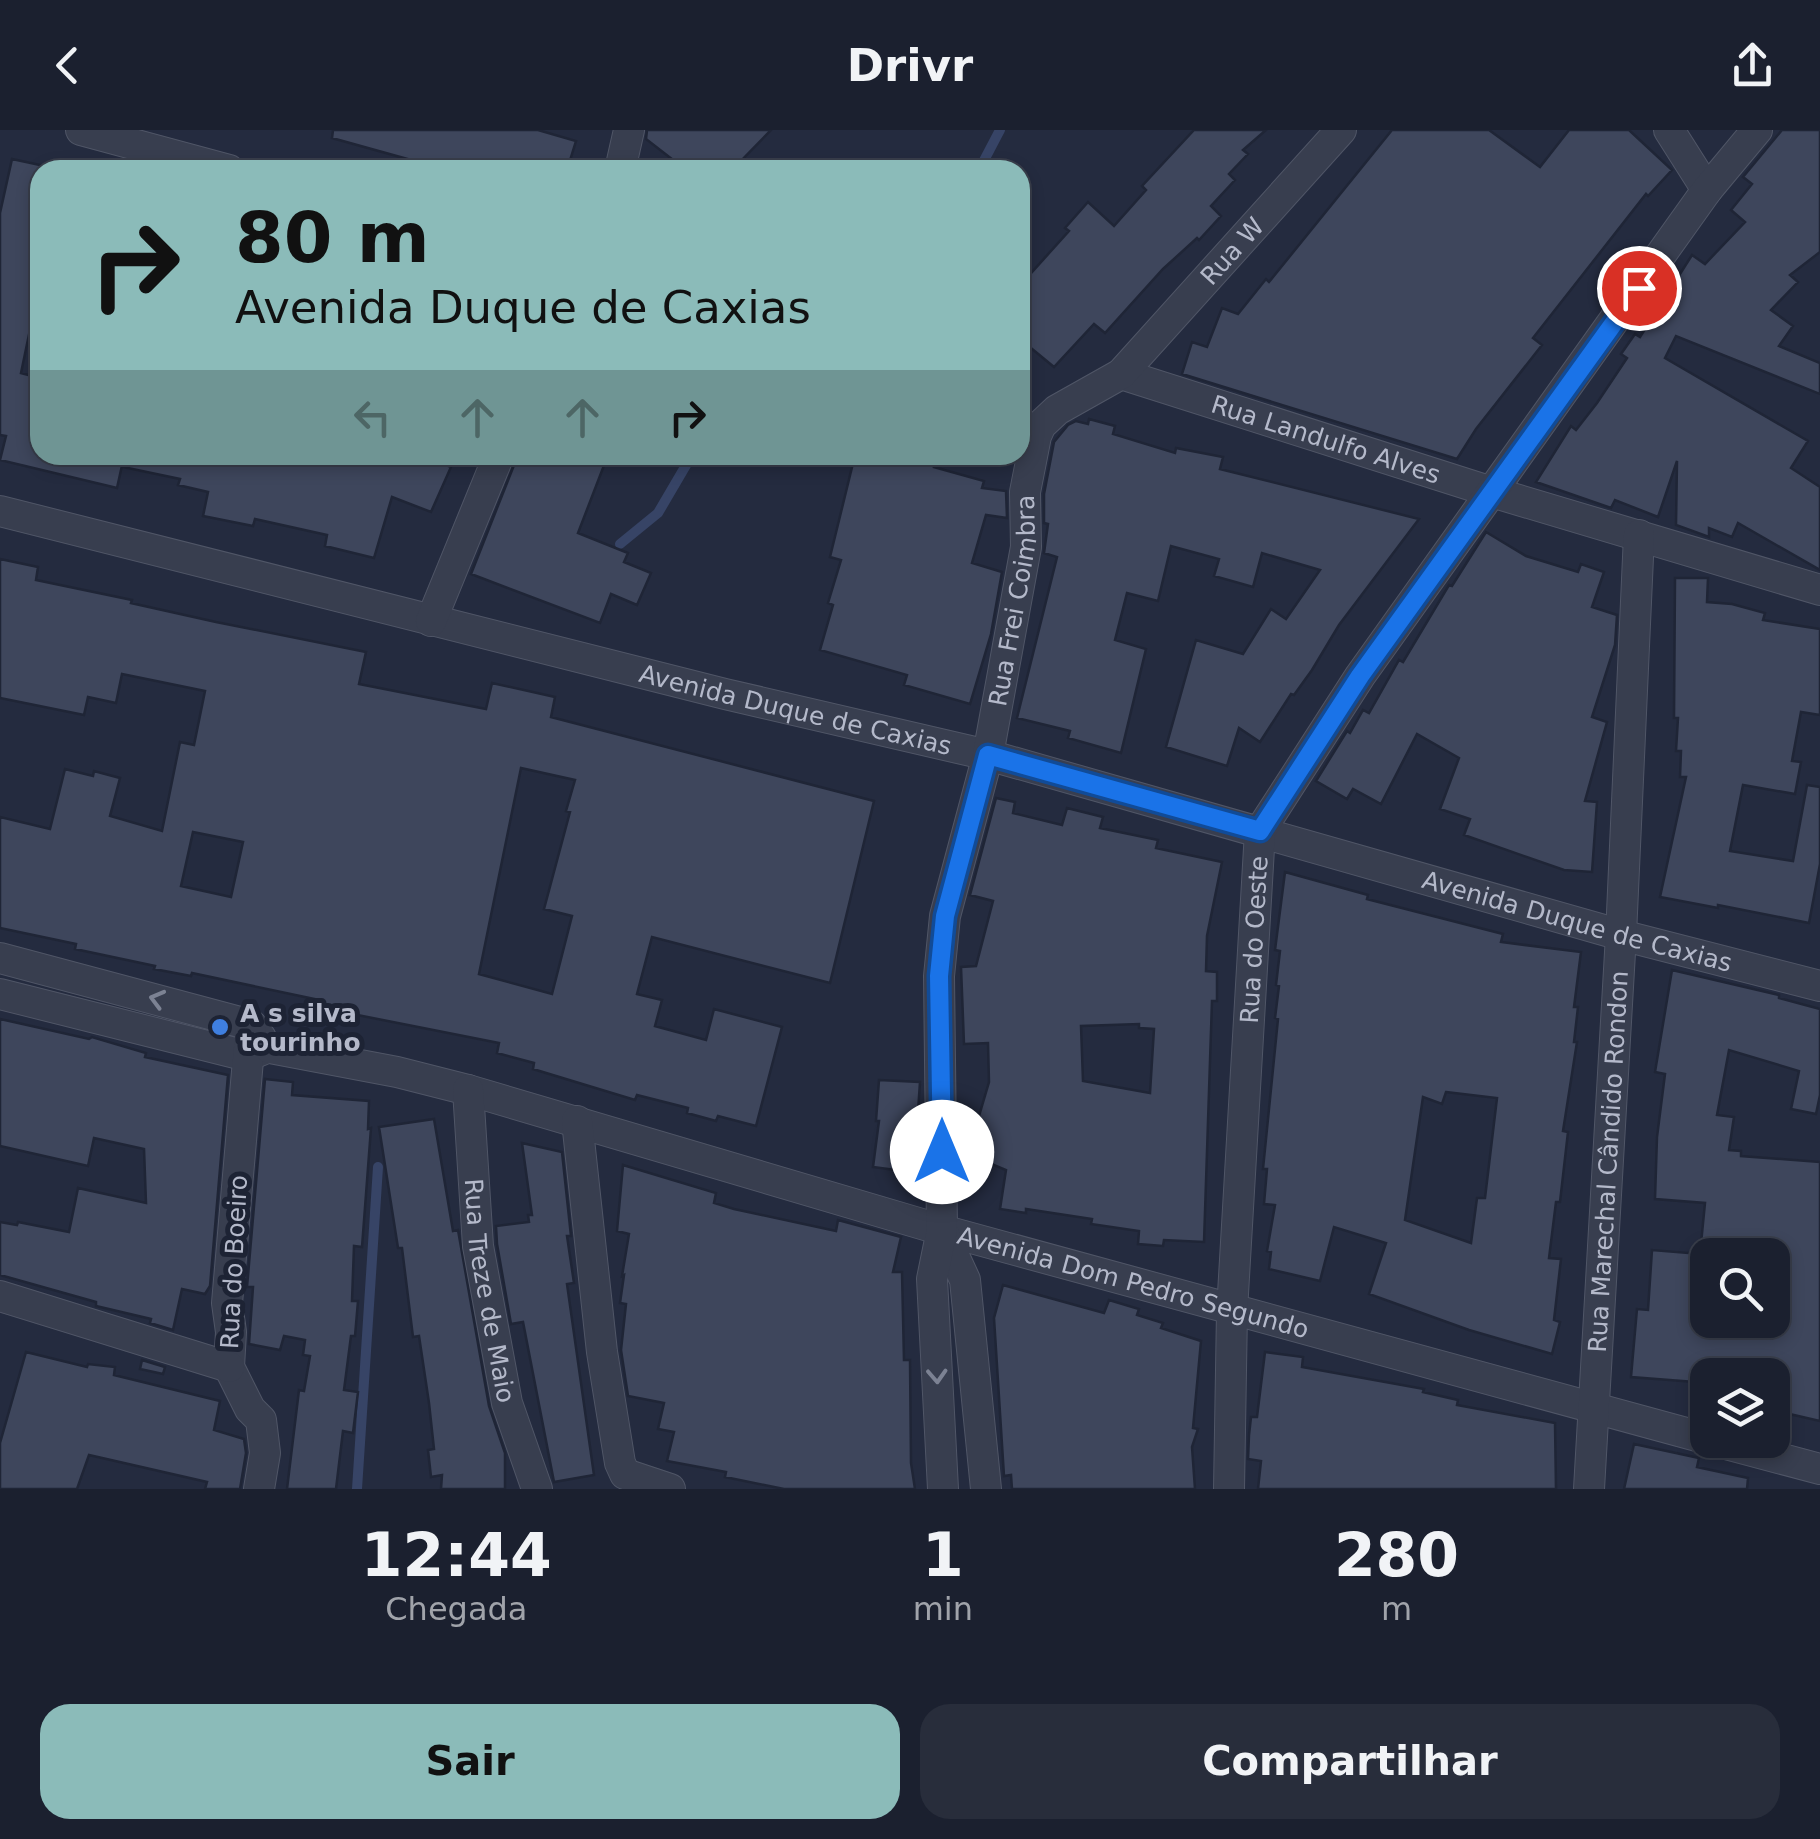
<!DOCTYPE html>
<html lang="pt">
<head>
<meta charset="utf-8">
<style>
  :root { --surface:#1b202f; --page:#282d3b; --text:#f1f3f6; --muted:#a0a3aa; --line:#393e4b; --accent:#8bbbb9 }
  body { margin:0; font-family:"DejaVu Sans",sans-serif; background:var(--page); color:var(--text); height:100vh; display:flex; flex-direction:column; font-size:38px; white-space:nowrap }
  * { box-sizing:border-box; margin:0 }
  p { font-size:32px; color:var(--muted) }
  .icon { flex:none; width:55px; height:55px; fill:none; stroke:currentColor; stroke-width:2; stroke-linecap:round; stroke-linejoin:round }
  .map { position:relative; height:1359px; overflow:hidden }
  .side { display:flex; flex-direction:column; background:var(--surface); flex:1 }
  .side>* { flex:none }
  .guide { position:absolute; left:30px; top:30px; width:1000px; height:305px; border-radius:30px; box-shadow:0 5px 15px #0003,0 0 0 2px var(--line); background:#8bbbb9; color:#111; overflow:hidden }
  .fabs { position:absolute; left:1690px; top:1108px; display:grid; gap:20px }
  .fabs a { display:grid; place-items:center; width:100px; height:100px; border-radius:20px; background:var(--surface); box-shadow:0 5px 15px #0003,0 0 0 2px var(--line); font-size:50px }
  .pin { position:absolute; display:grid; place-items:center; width:85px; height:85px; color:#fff; margin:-42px; border:5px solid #fff; border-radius:50%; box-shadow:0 2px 10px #0007 }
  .me { position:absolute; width:110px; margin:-55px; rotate:0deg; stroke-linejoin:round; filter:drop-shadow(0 0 8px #0008) }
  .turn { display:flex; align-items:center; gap:35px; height:210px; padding:0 40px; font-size:45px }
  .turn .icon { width:130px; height:130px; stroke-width:2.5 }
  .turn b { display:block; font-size:70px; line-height:85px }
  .lanes { display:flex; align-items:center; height:95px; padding:0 40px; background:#0003; justify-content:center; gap:50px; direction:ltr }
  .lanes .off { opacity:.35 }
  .eta { display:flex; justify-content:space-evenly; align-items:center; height:170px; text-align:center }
  .eta b { font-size:60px; font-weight:600; line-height:70px }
  .button { display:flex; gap:20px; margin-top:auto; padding:20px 40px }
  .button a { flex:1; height:115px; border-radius:30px; background:var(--accent); color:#111; font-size:40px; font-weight:600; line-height:115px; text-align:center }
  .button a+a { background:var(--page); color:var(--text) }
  header { display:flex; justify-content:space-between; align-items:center; height:130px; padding:0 40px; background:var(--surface); font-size:45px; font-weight:600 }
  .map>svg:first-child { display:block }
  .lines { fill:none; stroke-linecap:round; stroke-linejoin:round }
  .stream { stroke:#374466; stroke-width:10 }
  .building { fill:#3e465c; stroke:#1f2536; stroke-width:2.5; fill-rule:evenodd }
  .street-casing { stroke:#505667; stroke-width:32 }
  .street { stroke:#383e4f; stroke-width:30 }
  .oneway { stroke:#7c8293 }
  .route-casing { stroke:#114b97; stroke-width:25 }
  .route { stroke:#1a73e8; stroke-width:18 }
  .shop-dot { fill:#3f7fe0; stroke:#1d2334; stroke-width:4 }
  .labels { text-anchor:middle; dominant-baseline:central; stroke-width:10; stroke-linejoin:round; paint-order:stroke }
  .street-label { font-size:25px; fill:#b4b9ca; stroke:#1d2334 }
  .poi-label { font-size:25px; font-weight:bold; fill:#b4b9ca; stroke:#1d2334; text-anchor:start }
</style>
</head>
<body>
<header><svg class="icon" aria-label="back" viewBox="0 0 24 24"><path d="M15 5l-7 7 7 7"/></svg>Drivr<svg class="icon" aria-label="share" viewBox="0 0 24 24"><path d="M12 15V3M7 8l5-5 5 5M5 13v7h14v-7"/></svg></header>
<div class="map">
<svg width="1820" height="1359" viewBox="0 0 1820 1359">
  <rect width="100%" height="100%" fill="#242b3f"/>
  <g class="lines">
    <path class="stream" d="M979 40 1000 0
      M620 414 658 383 692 325
      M357 1359 378 1037"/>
  </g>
  <path class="building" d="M333 0H538L576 11 567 40H447L332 8Z
    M647 0H771L732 40H686L646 9Z
    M1194 0H1266L1243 20 1248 24 1229 44 1235 50 1211 76 1221 86 1199 110 1197 108 1163 139 1105 203 1094 194 1054 237 1020 209V133L1032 142 1069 101 1065 98 1088 72 1114 96 1146 60 1142 56Z
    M1392 0H1489L1540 37 1569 0H1629L1672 40 1648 66 1646 64 1533 208 1542 215 1476 299 1457 329 1182 244 1192 212 1207 217 1222 178 1238 184 1266 149 1269 152Z
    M1782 0H1820V122L1790 145 1798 152 1771 180 1793 196 1779 216 1820 233V264L1676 206 1665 228 1808 311 1791 338 1820 357V440L1738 393 1732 407 1709 398V407L1676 395 1677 331 1658 387 1615 370 1611 378 1536 352 1571 296 1576 300 1597 273 1627 228 1621 224 1635 204 1640 207 1692 125 1705 134 1745 92 1731 80 1752 54 1743 47Z
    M12 29 40 35V166H37L21 243 40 248V325H424L451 337 431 382 392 367 374 428 325 416 327 405 255 389 253 396 203 386 208 362 178 355 180 349 123 337V331L117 358 0 330 6 306 0 305V83Z
    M1089 289 1115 296 1113 304 1175 323 1176 318 1223 327 1220 339 1419 389 1339 495 1312 540 1294 565 1291 564 1260 612 1239 598 1227 636 1166 617 1196 510 1243 524 1271 479 1286 489 1320 440 1262 423 1253 457 1214 446 1219 429 1171 416 1158 471 1127 463 1115 510 1146 519 1121 623 1068 608 1070 601 1017 588 1057 427 1044 423 1048 394 1044 393V364L1054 312 1068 295 1076 291 1088 294Z
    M518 325H608L578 403 628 423 624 432 651 443 637 475 611 464 600 493 471 444Z
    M855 325H937L934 337 984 351 982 358 1006 361 1007 388 986 385 972 433 1002 442 991 504 970 574 904 555 907 545 820 520 833 475 828 473 841 430 830 427Z
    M1486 402 1526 426 1578 442 1581 434 1604 442 1592 477 1617 485 1615 515 1592 587 1607 592 1585 671 1597 672 1592 742 1564 740 1464 705 1470 689 1440 679 1459 628 1417 604 1381 674 1353 659 1347 669 1316 651 1347 601 1350 603 1363 580 1369 583 1399 530 1403 532 1449 455 1452 456Z
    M0 429 38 437 36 450 132 470 131 473 216 492 366 522 359 554 486 579 492 553 555 567 551 587 874 671 830 853 652 807 637 864 662 870 655 896 706 910 714 879 782 897 756 996 718 986 716 991 687 983 688 978 637 965 635 970 533 939 534 933 497 923 499 913 317 877 319 870 192 843 191 846 154 839 155 836 75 819 76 814 0 798V687L50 699 65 639 93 646 94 641 120 648 110 686 162 701 180 612 194 615 205 561 122 544 116 573 88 567 84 585 0 568ZM521 638 575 650 566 681 570 682 544 779 572 786 552 864 479 844ZM193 702 243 712 231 767 181 756Z
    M1675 448H1708L1707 472 1732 474 1765 483 1763 490 1820 499V585L1801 582 1792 631 1801 632 1795 664 1743 655 1730 721 1793 731 1807 655 1820 657V734L1809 793 1718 775V778L1660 767 1686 647H1680L1681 621H1676L1678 588H1674Z
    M996 668 1015 672 1013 683 1062 695 1067 678 1103 687 1100 698 1158 710 1156 718 1222 732 1207 806 1206 841 1217 842V871H1212L1204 1112 1164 1110 1163 1116 1138 1114 1139 1101 1091 1094 1092 1089 1026 1079V1083L1000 1079 1006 1040 972 1026 976 985 979 986 989 952 988 913 964 914 961 837 976 836 993 771 970 765ZM1139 894V898L1154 899 1150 963 1083 951 1081 896Z
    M1285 742 1368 765 1367 769 1503 804 1501 812 1581 822 1574 877H1578L1574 912H1577L1563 1001 1568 1002 1560 1072H1556L1549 1128 1561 1129 1554 1190 1560 1192 1552 1224 1469 1200 1369 1164 1386 1113 1334 1097 1320 1151 1269 1139 1271 1122 1267 1121 1275 1075 1264 1074 1267 1039H1263L1278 889 1275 888 1279 856 1276 855 1280 821 1275 820ZM1446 962 1497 968 1485 1068H1477L1471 1113 1405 1090 1423 967 1442 974Z
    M1672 840 1779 865V868L1820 879V965L1816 984 1791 979 1799 941 1729 920 1717 985 1734 987 1729 1020 1741 1021V1026L1820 1032V1291L1772 1280V1245H1708V1253L1631 1247 1637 1179 1648 1180 1652 1120 1700 1124 1705 1073 1655 1069 1657 1007 1665 944 1655 942ZM1708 1125H1772V1208L1719 1200 1720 1190H1708Z
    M0 889 89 909 92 907 146 923 145 927 228 945 210 1156 205 1164 182 1159 173 1200 150 1193 151 1189 96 1176V1172L0 1145V1092L17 1095 18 1092 69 1102 78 1058 146 1073 144 1019 94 1008 88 1036 0 1016Z
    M265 949 293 952 292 965 369 971 368 999 371 998 362 1117 354 1116 352 1171H358L355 1206H351L344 1260 358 1262 353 1303 343 1301 336 1359H287L299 1260 304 1261 310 1226 303 1225 305 1210 284 1206 280 1220 249 1214 253 1157H247Z
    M879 950 920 952 917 997H922V1010L918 1043 873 1037 879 991H876Z
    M434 989 453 1101 458 1100 489 1276 505 1323V1359H441L442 1345 431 1347 428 1320 434 1319 429 1273 419 1206 413 1207 402 1118H398L379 997Z
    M522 1013 562 1022 571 1106H567L574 1153 567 1154 594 1345 554 1352 523 1192 511 1194 497 1114 496 1096 529 1092 528 1085H532Z
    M623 1035 716 1063 714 1073 734 1079 836 1101 838 1090 901 1107 893 1142H902L904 1230H910L911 1333 915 1359H784L725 1347 726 1342 667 1331 674 1302 658 1299 664 1273 628 1266 621 1220 626 1174 620 1173 624 1145 622 1146 629 1104 617 1101Z
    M1003 1155 1104 1183 1109 1170 1139 1179 1137 1185 1163 1193 1161 1198 1201 1211 1193 1298 1198 1299 1192 1317 1195 1359H1012L1011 1345 1004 1346 994 1188Z
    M26 1222 87 1237 88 1234 115 1237 114 1245 220 1271 214 1300 244 1309 246 1323 240 1359H205L207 1352 89 1325 77 1359H0V1313Z
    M1265 1222 1303 1227 1302 1237 1424 1259 1423 1262 1458 1270 1457 1275 1555 1293 1556 1359H1258L1261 1331 1248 1329 1249 1305 1251 1287H1257Z
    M142 1230 165 1237 163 1244 140 1239Z
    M1634 1314 1699 1328 1697 1337 1748 1348 1747 1359H1624Z"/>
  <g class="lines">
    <defs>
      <g id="street">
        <path d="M81 0 229 40"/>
        <path d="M1669 0 1707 60"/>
        <path d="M620 40 629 0"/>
        <path id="s1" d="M1121 244 1495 363 1820 460"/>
        <path id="s2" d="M0 381 725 564 988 625 1621 805 1820 856"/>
        <path d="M431 491 499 325"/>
        <path d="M0 828 251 895 261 908"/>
        <path d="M0 864 247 926 262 920"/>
        <path d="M251 895 227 1173 231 1202 229 1237 250 1279 261 1290 265 1323 259 1359"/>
        <path id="s3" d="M270 918 397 942 468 960 942 1100 1708 1309"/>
        <path id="s4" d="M468 960 478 1116 507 1273 537 1359"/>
        <path d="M577 991 602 1222 620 1333 625 1344 670 1359"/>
        <path d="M942 1100 965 1150 986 1359"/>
        <path d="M0 1166 229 1237"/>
        <path d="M1711 1310 1820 1339"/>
        <path id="s5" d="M943 1359 932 1149 942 1100 939 846 945 786 988 625 1026 417 1025 362 1036 306 1041 295 1057 280 1121 244 1341 0"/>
        <path id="s6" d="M1229 1359 1232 1181 1260 701 1360 546 1707 60 1757 0"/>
        <path id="s7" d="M1589 1359 1621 805 1639 405"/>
      </g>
    </defs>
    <use href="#street" class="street-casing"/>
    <use href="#street" class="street"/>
  </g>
  <defs><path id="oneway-chevron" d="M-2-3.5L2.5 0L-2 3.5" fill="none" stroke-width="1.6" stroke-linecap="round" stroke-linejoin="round" transform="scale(2.5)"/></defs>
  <g class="oneway">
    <use href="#oneway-chevron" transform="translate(157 869) rotate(-165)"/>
    <use href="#oneway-chevron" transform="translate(937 1246) rotate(87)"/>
  </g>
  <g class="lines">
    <defs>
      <path id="route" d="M942 1022 939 846 945 786 988 625 1260 701 1360 546 1639 158"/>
    </defs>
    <use href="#route" class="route-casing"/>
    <use href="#route" class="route"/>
  </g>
  <circle class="shop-dot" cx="220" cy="897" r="10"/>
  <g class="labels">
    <g class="street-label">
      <text stroke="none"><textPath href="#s5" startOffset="1338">Rua W</textPath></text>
      <text stroke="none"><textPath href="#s1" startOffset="215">Rua Landulfo Alves</textPath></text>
      <text stroke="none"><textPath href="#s5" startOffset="898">Rua Frei Coimbra</textPath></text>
      <text stroke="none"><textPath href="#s2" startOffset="820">Avenida Duque de Caxias</textPath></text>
      <text stroke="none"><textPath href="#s2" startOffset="1630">Avenida Duque de Caxias</textPath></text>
      <text stroke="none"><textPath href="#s6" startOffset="550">Rua do Oeste</textPath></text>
      <text stroke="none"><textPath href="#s7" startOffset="328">Rua Marechal Cândido Rondon</textPath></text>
      <text transform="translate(234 1132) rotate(-87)">Rua do Boeiro</text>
      <text stroke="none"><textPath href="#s3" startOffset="895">Avenida Dom Pedro Segundo</textPath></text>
      <text stroke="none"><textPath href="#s4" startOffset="202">Rua Treze de Maio</textPath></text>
    </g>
    <g class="poi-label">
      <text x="240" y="883">A s silva<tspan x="240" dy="29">tourinho</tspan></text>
    </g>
  </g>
</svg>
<div class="fabs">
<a><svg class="icon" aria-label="search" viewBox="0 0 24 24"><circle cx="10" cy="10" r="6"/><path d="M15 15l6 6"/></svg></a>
<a><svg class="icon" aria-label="layers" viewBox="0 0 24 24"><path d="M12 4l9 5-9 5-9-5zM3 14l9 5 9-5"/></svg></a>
</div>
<div class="pin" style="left:1639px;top:158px;background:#d93025"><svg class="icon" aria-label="arrive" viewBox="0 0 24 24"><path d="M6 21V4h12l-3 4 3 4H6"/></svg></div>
<svg class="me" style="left:942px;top:1022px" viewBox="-20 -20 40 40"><circle r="19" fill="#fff"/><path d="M0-13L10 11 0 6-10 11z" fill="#1a73e8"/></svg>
<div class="guide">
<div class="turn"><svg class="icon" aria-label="right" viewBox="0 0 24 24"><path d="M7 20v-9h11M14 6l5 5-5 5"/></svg><div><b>80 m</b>Avenida Duque de Caxias</div></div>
<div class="lanes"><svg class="icon off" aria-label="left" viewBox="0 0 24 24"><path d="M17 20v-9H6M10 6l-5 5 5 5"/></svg><svg class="icon off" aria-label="ahead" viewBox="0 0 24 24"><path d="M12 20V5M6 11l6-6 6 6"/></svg><svg class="icon off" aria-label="ahead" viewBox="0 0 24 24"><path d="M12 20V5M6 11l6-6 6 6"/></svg><svg class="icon" aria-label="right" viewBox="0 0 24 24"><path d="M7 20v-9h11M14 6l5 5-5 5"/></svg></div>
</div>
</div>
<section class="side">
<div class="eta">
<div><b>12:44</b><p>Chegada</p></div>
<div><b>1</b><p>min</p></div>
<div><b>280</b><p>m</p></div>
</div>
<div class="button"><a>Sair</a><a>Compartilhar</a></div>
</section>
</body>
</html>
